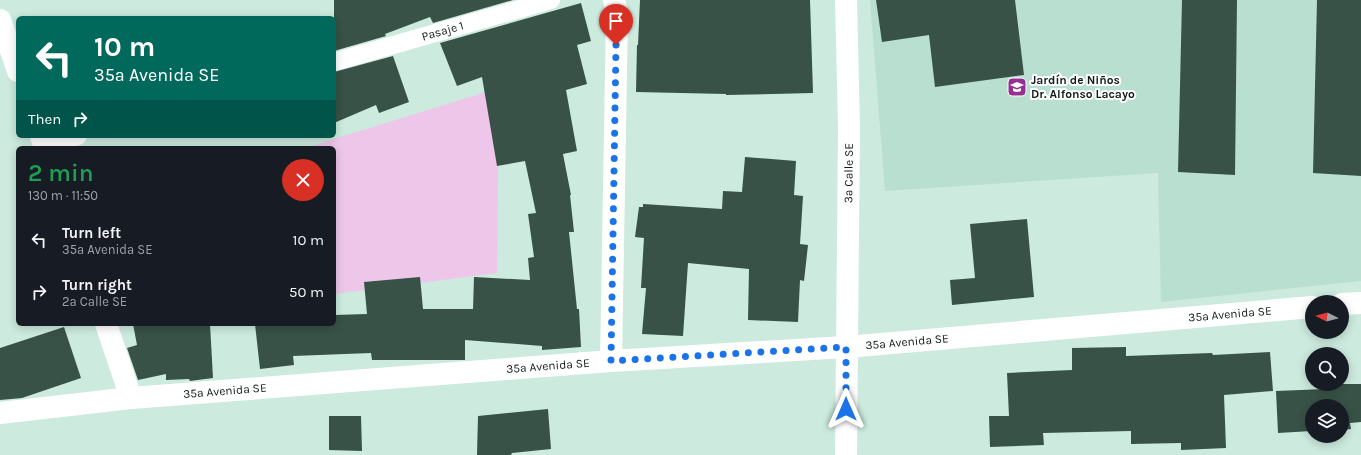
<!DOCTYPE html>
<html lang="en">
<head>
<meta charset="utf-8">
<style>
  :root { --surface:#171b24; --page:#242831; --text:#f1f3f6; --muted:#9ea1a6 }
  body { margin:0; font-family:Karla,sans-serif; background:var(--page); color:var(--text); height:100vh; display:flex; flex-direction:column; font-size:15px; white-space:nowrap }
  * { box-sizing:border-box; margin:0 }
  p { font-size:13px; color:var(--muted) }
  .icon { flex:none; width:22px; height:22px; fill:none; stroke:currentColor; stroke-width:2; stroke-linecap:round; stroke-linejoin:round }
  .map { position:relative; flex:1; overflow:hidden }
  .side { position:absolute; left:16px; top:146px; width:320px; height:180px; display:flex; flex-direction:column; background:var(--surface); border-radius:6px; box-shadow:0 2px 10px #0003 }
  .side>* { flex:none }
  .banner { position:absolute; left:16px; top:16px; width:320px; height:122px; border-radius:6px; box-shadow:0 2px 10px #0003; background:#00695c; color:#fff; overflow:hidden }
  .needle { width:26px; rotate:276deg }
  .buttons { position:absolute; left:1305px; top:295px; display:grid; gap:8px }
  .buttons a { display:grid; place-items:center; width:44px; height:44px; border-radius:50%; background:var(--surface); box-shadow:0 2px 10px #0003; font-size:20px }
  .pin { position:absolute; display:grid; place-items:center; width:34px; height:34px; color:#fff; margin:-41px -17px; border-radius:50% 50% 50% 0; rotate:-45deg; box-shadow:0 0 4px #0007 }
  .pin .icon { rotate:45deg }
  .me { position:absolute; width:44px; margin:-22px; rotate:0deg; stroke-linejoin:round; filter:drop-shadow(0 0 3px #0008) }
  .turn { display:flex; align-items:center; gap:14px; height:84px; padding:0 12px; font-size:18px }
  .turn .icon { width:52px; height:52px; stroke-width:2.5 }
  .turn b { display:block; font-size:28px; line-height:34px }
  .then { display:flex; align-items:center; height:38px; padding:0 12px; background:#0003; gap:8px; font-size:15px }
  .round { display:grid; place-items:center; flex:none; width:42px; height:42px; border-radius:21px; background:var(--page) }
  .summary { display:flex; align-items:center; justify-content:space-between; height:68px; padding:0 12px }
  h1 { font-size:24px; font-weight:600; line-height:30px; color:#1e9e55 }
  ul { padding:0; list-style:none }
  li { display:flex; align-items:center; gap:12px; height:52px; padding:0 12px }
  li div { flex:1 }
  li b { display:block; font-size:15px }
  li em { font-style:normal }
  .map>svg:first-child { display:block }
  .built { fill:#b9dfd0 }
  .green { fill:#eec6e9 }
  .building { fill:#385248 }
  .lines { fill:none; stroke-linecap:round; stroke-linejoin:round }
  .service { stroke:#fff; stroke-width:18 }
  .minor { stroke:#fff; stroke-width:22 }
  .tertiary { stroke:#fff; stroke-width:22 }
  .route { stroke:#1a73e8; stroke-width:7; stroke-dasharray:0 12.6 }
  .labels { text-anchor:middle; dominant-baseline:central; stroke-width:4; stroke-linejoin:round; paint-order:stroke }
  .street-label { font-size:12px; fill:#101b17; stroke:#fff }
  .poi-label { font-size:12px; font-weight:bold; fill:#101b17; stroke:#fff; text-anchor:start }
</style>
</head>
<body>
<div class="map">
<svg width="1361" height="455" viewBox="0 0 1361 455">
  <rect width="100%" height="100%" fill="#cceade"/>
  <path class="built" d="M870 0H1361V281L1161 302 1158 173 885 191Z"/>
  <path class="green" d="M499 88 497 273 334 294V148H305Z"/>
  <path class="building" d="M334 0H513L433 23 430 17 385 34 386 36 334 51Z
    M640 0H810L813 93 726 95V94L636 92 637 45H638Z
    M876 0H1015L1024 75 935 87 929 35 882 42Z
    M1182 0H1237L1235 175 1178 172Z
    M1317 0H1361V176L1313 173Z
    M581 3 591 41 577 45 587 84 566 90 577 151 563 154 571 195H570L574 232H569L577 309H579L581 347 542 350V346L465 340V360H372L371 353 293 356 294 365 260 369 255 324H334V315L367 314 364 282 420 277 423 309H473L474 277 530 280 528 258 534 257 528 214 536 213 525 161 497 166 482 77 457 86 440 43Z
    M393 56 409 102 379 113 376 105 334 123V72Z
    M745 157 796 161 794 195 803 196 800 244 808 245 804 281 800 280 798 322 748 320 749 269 688 263 683 336 642 334 646 288H641L644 238 635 237 639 207H643V204L722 209 723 191 742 192Z
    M1027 219 1034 297 952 305 950 280 975 278 970 224Z
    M133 324H210L213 378 190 381 189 379 166 380V374L138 380 127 348 137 345Z
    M64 327 81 378 22 398 0 400V348Z
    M1126 347V356L1212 353 1213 355 1270 352 1273 391 1224 395 1226 448 1181 450V443L1131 444V431L1043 433 1044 445 990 447 989 416H1009L1007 373 1072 370V348Z
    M1325 384H1361V422L1350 423 1351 429 1342 430V406H1312V431L1278 433 1276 391 1325 389Z
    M548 409 551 449 512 453 511 455H477L478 416Z
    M329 416H361L362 451 329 450Z"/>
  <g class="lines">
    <g class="service">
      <path id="s1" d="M334 62 551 0"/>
      <path d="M44 146 78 136"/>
    </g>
    <g class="minor">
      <path d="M0 20 18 71"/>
      <path d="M41 136 45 148"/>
      <path d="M1342 304 1361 303"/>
      <path d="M106 324 131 398"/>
      <path d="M611 361 617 13 614 0"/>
      <path id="s2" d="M0 413 131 398 611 361 846 347 1312 307"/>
    </g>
    <path class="tertiary" id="s3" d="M846 455 849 128 846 0"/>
  </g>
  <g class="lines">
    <path class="route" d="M616 45 611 361 846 347V409"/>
  </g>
  <defs>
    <symbol id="school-square" viewBox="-11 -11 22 22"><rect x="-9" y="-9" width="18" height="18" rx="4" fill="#982f92" stroke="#fff"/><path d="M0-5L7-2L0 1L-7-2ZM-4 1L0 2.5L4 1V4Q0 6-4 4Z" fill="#fff"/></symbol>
  </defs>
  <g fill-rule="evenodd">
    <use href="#school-square" x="1006" y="76" width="22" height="22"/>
  </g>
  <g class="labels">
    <g class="street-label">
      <text stroke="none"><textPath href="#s1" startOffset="113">Pasaje 1</textPath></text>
      <text stroke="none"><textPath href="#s3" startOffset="282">3a Calle SE</textPath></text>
      <text stroke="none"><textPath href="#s2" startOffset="1234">35a Avenida SE</textPath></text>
      <text stroke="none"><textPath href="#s2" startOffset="910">35a Avenida SE</textPath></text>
      <text stroke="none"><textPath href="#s2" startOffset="550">35a Avenida SE</textPath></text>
      <text stroke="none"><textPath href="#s2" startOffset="226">35a Avenida SE</textPath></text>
    </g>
    <g class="poi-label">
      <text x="1031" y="80">Jardín de Niños<tspan x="1031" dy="14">Dr. Alfonso Lacayo</tspan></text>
    </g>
  </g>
</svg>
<div class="buttons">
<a><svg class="needle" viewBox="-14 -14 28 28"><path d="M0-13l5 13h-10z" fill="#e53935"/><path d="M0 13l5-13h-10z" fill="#9ea1a6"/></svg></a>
<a><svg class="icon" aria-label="search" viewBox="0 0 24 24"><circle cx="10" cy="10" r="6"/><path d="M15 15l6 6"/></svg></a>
<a><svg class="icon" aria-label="layers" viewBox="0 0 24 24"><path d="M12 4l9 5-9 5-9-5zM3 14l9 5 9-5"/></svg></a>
</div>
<div class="pin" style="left:616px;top:45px;background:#d93025"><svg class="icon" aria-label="arrive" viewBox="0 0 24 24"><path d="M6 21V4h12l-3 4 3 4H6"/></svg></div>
<svg class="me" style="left:846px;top:409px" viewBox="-20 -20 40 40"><path d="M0-17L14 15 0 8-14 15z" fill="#1a73e8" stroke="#fff" stroke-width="4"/></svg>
<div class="banner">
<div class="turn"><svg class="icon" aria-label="left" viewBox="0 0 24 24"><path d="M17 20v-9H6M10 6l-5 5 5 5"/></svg><div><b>10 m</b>35a Avenida SE</div></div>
<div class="then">Then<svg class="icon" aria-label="right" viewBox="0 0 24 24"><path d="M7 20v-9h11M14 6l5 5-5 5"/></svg></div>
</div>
<section class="side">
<div class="summary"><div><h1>2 min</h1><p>130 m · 11:50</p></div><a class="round" style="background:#d93025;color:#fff"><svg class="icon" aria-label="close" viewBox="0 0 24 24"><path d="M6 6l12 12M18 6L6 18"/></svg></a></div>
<ul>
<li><svg class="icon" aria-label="left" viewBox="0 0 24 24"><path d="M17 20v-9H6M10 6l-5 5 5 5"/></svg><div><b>Turn left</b><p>35a Avenida SE</p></div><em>10 m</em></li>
<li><svg class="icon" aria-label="right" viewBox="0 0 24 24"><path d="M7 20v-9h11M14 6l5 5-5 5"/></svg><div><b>Turn right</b><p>2a Calle SE</p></div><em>50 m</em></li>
</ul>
</section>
</div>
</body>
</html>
